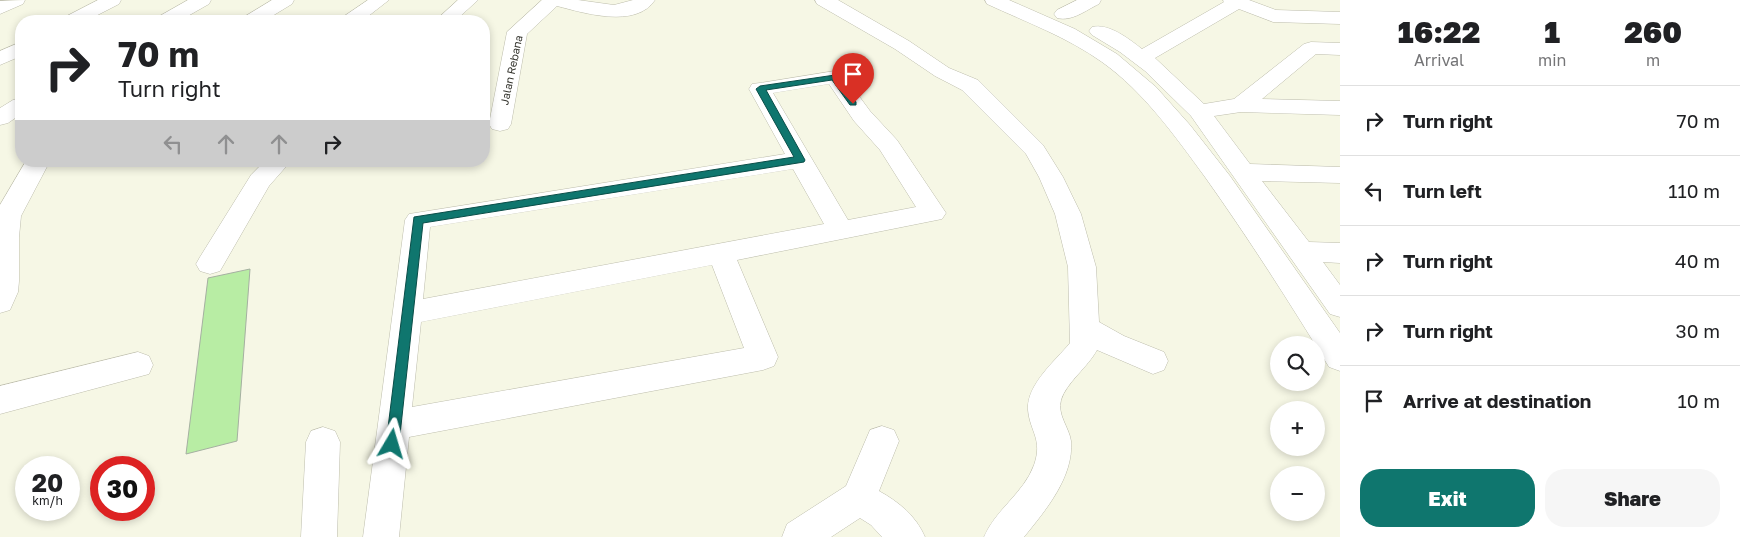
<!DOCTYPE html>
<html lang="en">
<head>
<meta charset="utf-8">
<style>
  :root { --surface:#fff; --page:#f6f6f6; --text:#202124; --muted:#757577; --line:#e0e0e0; --accent:#0f766e }
  body { margin:0; font-family:"Golos Text",sans-serif; background:var(--page); color:var(--text); height:100vh; display:flex; flex-direction:column; font-size:19px; white-space:nowrap }
  * { box-sizing:border-box; margin:0 }
  p { font-size:16px; color:var(--muted) }
  .icon { flex:none; width:28px; height:28px; fill:none; stroke:currentColor; stroke-width:2; stroke-linecap:round; stroke-linejoin:round }
  .map { position:relative; flex:1; overflow:hidden }
  .drawer { display:flex; flex-direction:column; background:var(--surface); width:400px }
  .drawer>* { flex:none }
  .hud { position:absolute; left:15px; top:15px; width:475px; height:152px; border-radius:20px; box-shadow:0 2px 8px #0003; background:#fff; color:var(--text); overflow:hidden }
  .fabs { position:absolute; left:1270px; top:336px; display:grid; gap:10px }
  .fabs a { display:grid; place-items:center; width:55px; height:55px; border-radius:50%; background:var(--surface); box-shadow:0 2px 8px #0003; font-size:25px }
  .speed { position:absolute; left:15px; top:456px; display:flex; gap:10px; font-size:25px; font-weight:700; text-align:center }
  .speed>* { display:grid; place-content:center; width:65px; height:65px; border-radius:50%; background:var(--surface); box-shadow:0 2px 8px #0003; line-height:1 }
  .speed small { font-size:12px; font-weight:400 }
  .speed .limit { border:8px solid #d22; background:#fff; color:#111 }
  .pin { position:absolute; display:grid; place-items:center; width:42px; height:42px; color:#fff; margin:-51px -21px; border-radius:50% 50% 50% 0; rotate:-45deg; box-shadow:0 0 5px #0007 }
  .pin .icon { rotate:45deg }
  .me { position:absolute; width:55px; margin:-28px; rotate:7deg; stroke-linejoin:round; filter:drop-shadow(0 0 4px #0008) }
  .turn { display:flex; align-items:center; gap:18px; height:105px; padding:0 20px; font-size:22px }
  .turn .icon { width:65px; height:65px; stroke-width:2.5 }
  .turn b { display:block; font-size:35px; line-height:42px }
  .lanes { display:flex; align-items:center; height:48px; padding:0 20px; background:#0003; justify-content:center; gap:25px; direction:ltr }
  .lanes .off { opacity:.35 }
  .eta { display:flex; justify-content:space-evenly; align-items:center; height:85px; text-align:center }
  .eta b { font-size:30px; font-weight:800; line-height:35px }
  .primary-button { display:flex; gap:10px; margin-top:auto; padding:10px 20px }
  .primary-button a { flex:1; height:58px; border-radius:20px; background:var(--accent); color:#fff; font-size:20px; font-weight:800; line-height:58px; text-align:center }
  .primary-button a+a { background:var(--page); color:var(--text) }
  ul { padding:0; list-style:none }
  li { display:flex; align-items:center; gap:15px; height:70px; padding:0 20px; border-top:1px solid var(--line) }
  li div { flex:1 }
  li b { display:block; font-size:19px }
  li em { font-style:normal }
  main { display:flex; flex:1; min-height:0 }
  .map>svg:first-child { display:block }
  .building { fill:#b8eda4; stroke:#a5b0a1 }
  .lines { fill:none; stroke-linecap:round; stroke-linejoin:round }
  .minor-casing { stroke:#bdbdac; stroke-width:1 }
  .minor { fill:#fff; fill-rule:evenodd }
  .route { fill:#0f766e; stroke:#0a4d48 }
  .labels { text-anchor:middle; dominant-baseline:central; stroke-width:5; stroke-linejoin:round; paint-order:stroke }
  .far-street-label { font-size:11px; fill:#35352e; stroke:#fff }
</style>
</head>
<body>
<main>
<div class="map">
<svg width="1340" height="537" viewBox="0 0 1340 537">
  <rect width="100%" height="100%" fill="#f6f7e5"/>
  <path class="building" d="M250 269 237 441 186 454 208 278Z"/>
  <g class="lines">
    <defs>
      <path id="minor" d="M25 0 23 4 0 14V1Z
        M98 0H121L119 4 86 21H62L65 17Z
        M188 0H211L209 4 179 21H155L158 17Z
        M272 0H294L292 4 264 21H242L244 17Z
        M368 0H389L362 21H341L343 17Z
        M458 0H478L455 21H435Z
        M542 0H578L614 5 633 0H655C636 29 584 13 557 6L527 34 511 124 508 129 500 131 492 129 489 124 507 32Z
        M815 0H838L909 41 949 68 978 80 1043 145 1063 177 1081 214 1096 267 1099 322 1124 336 1164 352 1168 361 1164 370 1153 374 1097 350C1088 367 1066 383 1061 400 1057 415 1069 427 1071 441 1074 477 1045 511 1024 537H984C995 510 1024 493 1034 465 1043 439 1030 432 1028 410 1026 385 1056 360 1070 343L1068 267 1055 214 1039 177 1026 154 962 90 935 76 895 49 817 4Z
        M985 0H1009L1075 29 1117 54 1156 87 1190 125 1230 176 1340 333V371L1329 367C1290 303 1249 239 1205 177 1175 136 1144 92 1102 62 1067 37 1026 22 987 4Z
        M1077 0H1101L1099 4C1086 10 1072 22 1057 18L1054 14 1057 10Z
        M1223 0H1249L1276 10 1340 12V24L1273 22 1239 9 1155 58 1204 104 1234 99 1304 44 1311 42 1340 43V55L1316 54 1262 99 1340 101V115L1241 112 1214 116 1250 164 1340 167V183L1262 181 1309 242 1340 243V263L1323 262 1340 285V317L1330 314 1191 116 1145 71 1120 52 1092 35 1089 31 1092 27C1109 23 1129 39 1142 49L1224 2Z
        M21 42V56L0 65V51Z
        M835 71 842 73 870 111 897 140 946 213 942 219 737 260 778 357 774 366 763 370 409 437 399 537H363L405 220 409 214 785 154 749 89 752 84 760 83ZM829 84 854 121 880 150 916 207 848 220 773 93ZM793 169 824 224 423 299 430 227ZM712 265 744 348 412 407 421 322Z
        M21 98V114L8 123 0 125V108L13 100Z
        M26 161H50L21 216 19 237V281L18 292 10 310 0 313V205Z
        M265 161H291L269 186 220 271 210 274 200 271 196 264 200 257 251 175Z
        M138 352 149 356 153 365 149 374 0 414V386Z
        M882 426 894 430 899 441 879 491C899 502 916 516 925 537H882L871 525 860 518 831 537H782L787 524 846 486 870 430Z
        M323 427 335 431 340 442 337 537H301L306 442 311 431Z"/>
    </defs>
    <use href="#minor" class="minor-casing"/>
    <use href="#minor" class="minor"/>
  </g>
  <path class="route" d="M835 75 838 76 856 102V105H850L832 80 766 90 805 160 804 162 423 223 399 444 397 448 392 450 388 448 386 444 414 217 794 157 756 89 760 86Z"/>
  <g class="labels">
    <g class="far-street-label">
      <text transform="translate(511 70) rotate(-78)">Jalan Rebana</text>
    </g>
  </g>
</svg>
<div class="fabs">
<a><svg class="icon" aria-label="search" viewBox="0 0 24 24"><circle cx="10" cy="10" r="6"/><path d="M15 15l6 6"/></svg></a>
<a>+</a>
<a>−</a>
</div>
<div class="speed"><div>20<small>km/h</small></div><div class="limit">30</div></div>
<div class="pin" style="left:853px;top:104px;background:#d93025"><svg class="icon" aria-label="arrive" viewBox="0 0 24 24"><path d="M6 21V4h12l-3 4 3 4H6"/></svg></div>
<svg class="me" style="left:392px;top:444px" viewBox="-20 -20 40 40"><path d="M0-17L14 15 0 8-14 15z" fill="#0f766e" stroke="#fff" stroke-width="4"/></svg>
<div class="hud">
<div class="turn"><svg class="icon" aria-label="right" viewBox="0 0 24 24"><path d="M7 20v-9h11M14 6l5 5-5 5"/></svg><div><b>70 m</b>Turn right</div></div>
<div class="lanes"><svg class="icon off" aria-label="left" viewBox="0 0 24 24"><path d="M17 20v-9H6M10 6l-5 5 5 5"/></svg><svg class="icon off" aria-label="ahead" viewBox="0 0 24 24"><path d="M12 20V5M6 11l6-6 6 6"/></svg><svg class="icon off" aria-label="ahead" viewBox="0 0 24 24"><path d="M12 20V5M6 11l6-6 6 6"/></svg><svg class="icon" aria-label="right" viewBox="0 0 24 24"><path d="M7 20v-9h11M14 6l5 5-5 5"/></svg></div>
</div>
</div>
<section class="drawer">
<div class="eta">
<div><b>16:22</b><p>Arrival</p></div>
<div><b>1</b><p>min</p></div>
<div><b>260</b><p>m</p></div>
</div>
<ul>
<li><svg class="icon" aria-label="right" viewBox="0 0 24 24"><path d="M7 20v-9h11M14 6l5 5-5 5"/></svg><div><b>Turn right</b></div><em>70 m</em></li>
<li><svg class="icon" aria-label="left" viewBox="0 0 24 24"><path d="M17 20v-9H6M10 6l-5 5 5 5"/></svg><div><b>Turn left</b></div><em>110 m</em></li>
<li><svg class="icon" aria-label="right" viewBox="0 0 24 24"><path d="M7 20v-9h11M14 6l5 5-5 5"/></svg><div><b>Turn right</b></div><em>40 m</em></li>
<li><svg class="icon" aria-label="right" viewBox="0 0 24 24"><path d="M7 20v-9h11M14 6l5 5-5 5"/></svg><div><b>Turn right</b></div><em>30 m</em></li>
<li><svg class="icon" aria-label="arrive" viewBox="0 0 24 24"><path d="M6 21V4h12l-3 4 3 4H6"/></svg><div><b>Arrive at destination</b></div><em>10 m</em></li>
</ul>
<div class="primary-button"><a>Exit</a><a>Share</a></div>
</section>
</main>
</body>
</html>
